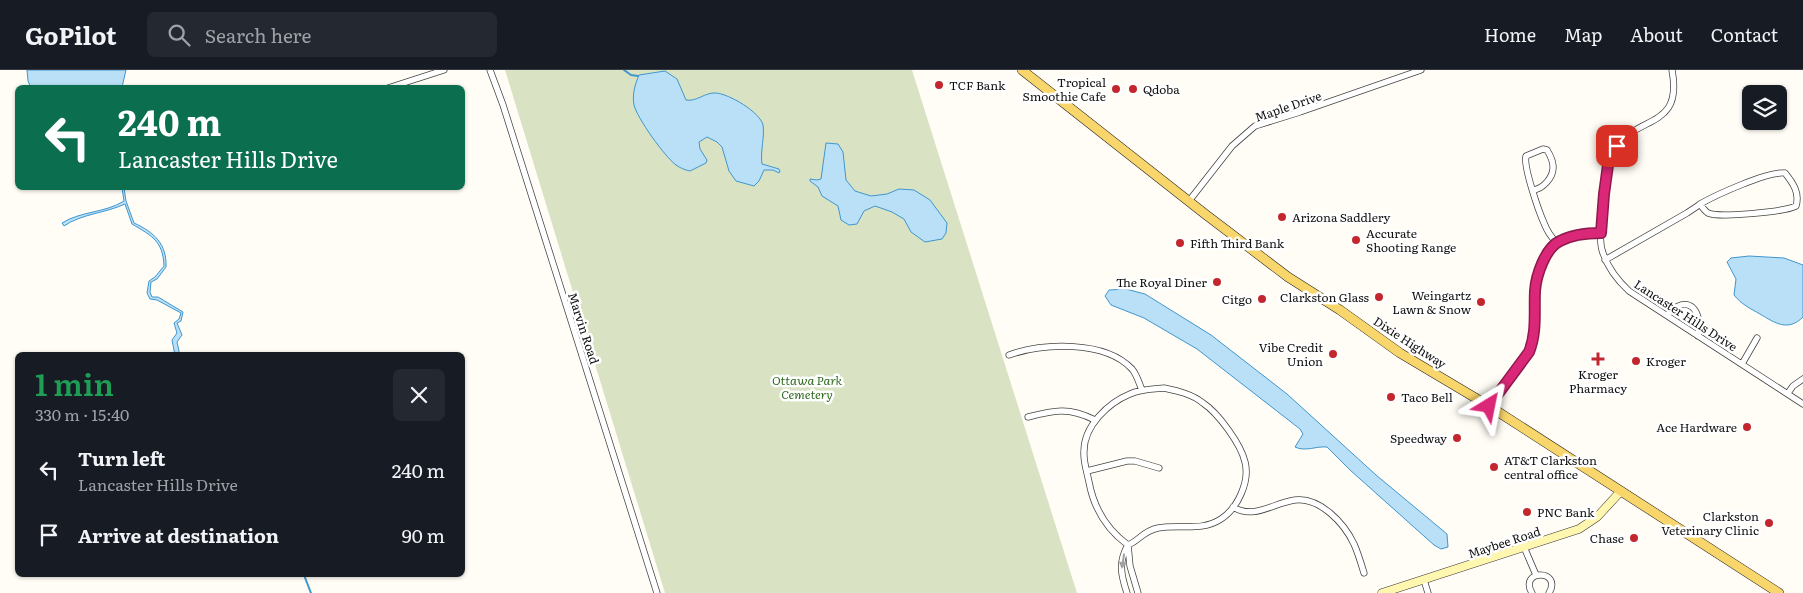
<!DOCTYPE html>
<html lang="en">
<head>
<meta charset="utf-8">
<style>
  :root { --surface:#171b24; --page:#242831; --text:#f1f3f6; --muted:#9ea1a6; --line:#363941 }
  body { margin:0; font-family:Literata,serif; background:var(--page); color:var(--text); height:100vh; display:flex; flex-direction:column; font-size:19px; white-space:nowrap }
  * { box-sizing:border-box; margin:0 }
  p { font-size:16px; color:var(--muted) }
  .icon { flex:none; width:28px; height:28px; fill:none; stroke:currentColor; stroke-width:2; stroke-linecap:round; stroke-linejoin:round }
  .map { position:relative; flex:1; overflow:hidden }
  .side { position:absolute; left:15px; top:282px; width:450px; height:225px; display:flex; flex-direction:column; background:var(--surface); border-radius:8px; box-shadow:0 1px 4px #0004 }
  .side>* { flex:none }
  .top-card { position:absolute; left:15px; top:15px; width:450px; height:105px; border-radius:8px; box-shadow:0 1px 4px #0004; background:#0b6e4f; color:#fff; overflow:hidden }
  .buttons { position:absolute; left:1742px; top:15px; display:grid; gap:10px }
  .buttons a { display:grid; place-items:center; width:45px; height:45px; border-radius:8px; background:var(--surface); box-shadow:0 1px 4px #0004; font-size:25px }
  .pin { position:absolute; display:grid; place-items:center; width:42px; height:42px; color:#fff; margin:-21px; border-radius:10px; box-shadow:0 2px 8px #0006 }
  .me { position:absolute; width:55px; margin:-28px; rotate:35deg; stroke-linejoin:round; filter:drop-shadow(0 0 4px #0008) }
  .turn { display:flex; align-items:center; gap:18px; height:105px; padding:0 20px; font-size:22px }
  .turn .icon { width:65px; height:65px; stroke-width:2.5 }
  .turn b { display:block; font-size:35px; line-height:42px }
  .round { display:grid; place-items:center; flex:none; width:52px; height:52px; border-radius:8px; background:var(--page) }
  .overview { display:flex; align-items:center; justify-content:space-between; height:85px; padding:0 20px }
  h1 { font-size:30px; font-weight:600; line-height:38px; color:#1e9e55 }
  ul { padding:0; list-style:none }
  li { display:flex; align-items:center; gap:15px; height:65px; padding:0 20px }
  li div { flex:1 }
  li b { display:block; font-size:19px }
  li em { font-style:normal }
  header { display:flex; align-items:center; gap:30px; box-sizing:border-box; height:70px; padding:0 25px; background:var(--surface); border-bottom:1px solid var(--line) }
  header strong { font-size:24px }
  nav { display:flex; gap:28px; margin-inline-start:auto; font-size:18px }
  .search { width:350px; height:45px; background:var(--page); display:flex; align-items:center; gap:12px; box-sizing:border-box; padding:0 18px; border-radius:8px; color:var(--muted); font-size:19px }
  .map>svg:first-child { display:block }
  .cemetery { fill:#d9e3c4 }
  .water { fill:#b9e0f7; stroke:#3f96cf }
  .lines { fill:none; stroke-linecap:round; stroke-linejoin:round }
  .stream { stroke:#3f96cf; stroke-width:2 }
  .street-casing { stroke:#444; stroke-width:7 }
  .secondary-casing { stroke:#333; stroke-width:9 }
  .primary-casing { stroke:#222; stroke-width:10 }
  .street { stroke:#fff; stroke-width:5.5 }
  .secondary { stroke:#fff6b0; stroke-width:8 }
  .primary { stroke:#f9d66b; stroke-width:9 }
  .oneway { fill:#a0a0a0 }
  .route-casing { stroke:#8e194d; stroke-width:12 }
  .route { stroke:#db2777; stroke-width:9 }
  .poi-dot { fill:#c4262e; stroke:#fff; stroke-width:2 }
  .labels { text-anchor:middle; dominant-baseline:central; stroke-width:5; stroke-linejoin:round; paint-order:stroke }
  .poi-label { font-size:12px; fill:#111; stroke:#fff; text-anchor:end }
  .street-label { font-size:12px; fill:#111; stroke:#fff }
  .park-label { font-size:12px; font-style:italic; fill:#2f6b1f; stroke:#fff }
</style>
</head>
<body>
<header>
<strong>GoPilot</strong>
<div class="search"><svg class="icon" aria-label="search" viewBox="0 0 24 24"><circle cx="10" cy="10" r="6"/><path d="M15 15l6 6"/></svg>Search here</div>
<nav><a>Home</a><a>Map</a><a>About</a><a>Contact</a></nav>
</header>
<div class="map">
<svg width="1803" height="523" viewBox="0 0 1803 523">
  <rect width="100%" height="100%" fill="#fffdf5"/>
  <path class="cemetery" d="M505 0H912L1077 523H665Z"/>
  <path class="water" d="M27 0H126L122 17 31 18 28 11Z
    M665 1 677 9 686 30C697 32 705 22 716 23 729 24 760 42 763 55 765 66 760 81 762 94L779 99 780 101 779 103 773 100H764L759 111 754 116 736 111 729 101 722 77 717 72 707 67 699 72 700 79 707 90 706 93 690 101C685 100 680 98 676 95 665 87 637 48 634 35 632 24 635 15 639 5Z
    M826 73 838 74 843 82 846 110 855 121 871 126 887 124 899 119 914 120 930 130 947 153 946 163 942 169 925 172 911 162 904 149 892 142 875 136 864 141 857 154 849 155 841 150 838 136 822 126 818 117 810 111V109L817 110 821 109Z
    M122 118H124L126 131 134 153C154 162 167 174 166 197L157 209 151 212 150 222 152 227H158L183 242 181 251 177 253 182 265 177 272 179 281V285H175L172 270 177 263 174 253 179 249 181 243 157 230 150 229 147 223 149 211 155 207 164 196C163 171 152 166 132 154L125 134C106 143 81 144 64 156L62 153C81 141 105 143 124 131Z
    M1749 186 1784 188 1803 195V247C1788 262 1775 253 1760 244 1751 239 1741 234 1734 225L1736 209 1727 192 1731 188Z
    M1126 219 1145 224 1211 265 1287 324 1376 405 1447 464 1448 477 1441 479 1434 475 1350 400 1327 377C1316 376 1305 382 1295 377L1303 364 1300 359 1197 279 1144 248 1111 235 1105 226 1109 220Z"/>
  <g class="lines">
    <path class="stream" d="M624 0 631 5 638 6
      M304 505 311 523"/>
    <defs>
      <path id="street" d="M490 0 503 35 657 523
        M1672 0C1683 58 1640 45 1617 76 1613 81 1609 90 1607 97 1603 112 1598 166 1602 180 1607 197 1616 209 1629 221L1803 334
        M388 18 444 0
        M1533 120C1543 119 1554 107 1553 96 1553 91 1550 85 1547 80L1543 79 1526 86C1523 96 1539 142 1544 153 1547 161 1551 167 1557 173
        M1189 131 1232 76 1255 56 1300 42 1421 0
        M1605 190 1687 143 1699 135 1700 134C1716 125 1768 101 1785 103 1793 113 1800 123 1796 136 1784 142 1719 148 1708 143 1705 141 1702 137 1700 134
        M1667 245C1688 222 1703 240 1698 266
        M1009 285C1043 273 1105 270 1132 299 1137 305 1139 313 1142 320
        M1742 294 1757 268
        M1164 318C1178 321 1192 324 1203 333 1218 343 1241 374 1245 392 1250 411 1238 438 1221 449 1201 462 1180 454 1158 458 1143 461 1140 470 1128 475 1106 459 1094 439 1089 412 1087 402 1083 391 1084 381 1084 356 1108 333 1130 324 1140 319 1152 319 1164 318Z
        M1788 323 1793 316 1803 309
        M1489 336 1529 282C1537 262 1533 243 1535 221 1536 206 1545 178 1560 170 1572 163 1587 163 1601 163
        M1028 347C1055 340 1069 337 1095 350
        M1087 401 1127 391H1135L1159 398
        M1233 437C1254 450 1273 433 1295 430 1320 427 1344 453 1354 474 1358 483 1361 493 1364 503
        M1524 477 1536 505
        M1424 510 1428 523
        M1127 523C1121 505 1118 492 1128 475L1130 496 1138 523
        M1532 523C1518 499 1563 499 1549 523"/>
      <path id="secondary" d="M1382 523 1579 459 1597 447 1621 421"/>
      <path id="primary" d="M1022 0 1205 144 1288 207 1340 240 1400 283 1489 336 1779 523"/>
    </defs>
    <use href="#street" class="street-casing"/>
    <use href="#secondary" class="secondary-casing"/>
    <use href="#primary" class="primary-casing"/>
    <use href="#street" class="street"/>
    <use href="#secondary" class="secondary"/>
    <use href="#primary" class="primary"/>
  </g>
  <defs><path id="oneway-solid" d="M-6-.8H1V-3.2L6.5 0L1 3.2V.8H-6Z" transform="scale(1.25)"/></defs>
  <use class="oneway" href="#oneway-solid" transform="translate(1123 491) rotate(99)"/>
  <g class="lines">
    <defs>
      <path id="route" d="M1489 336 1529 282C1537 262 1534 243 1535 221 1536 206 1545 178 1560 171 1573 164 1587 163 1601 163L1604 124 1608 95 1617 76"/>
    </defs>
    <use href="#route" class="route-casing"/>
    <use href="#route" class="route"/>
  </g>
  <g class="poi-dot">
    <circle cx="939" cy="15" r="5"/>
    <circle cx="1116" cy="19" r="5"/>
    <circle cx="1133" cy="19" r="5"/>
    <circle cx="1282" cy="147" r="5"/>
    <circle cx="1356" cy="170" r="5"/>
    <circle cx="1180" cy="173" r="5"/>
    <circle cx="1217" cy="212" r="5"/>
    <circle cx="1379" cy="227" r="5"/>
    <circle cx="1262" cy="229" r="5"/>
    <circle cx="1481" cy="232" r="5"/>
    <circle cx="1333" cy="284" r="5"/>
    <path d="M1595.5 281.5h5v5h5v5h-5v5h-5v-5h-5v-5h5z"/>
    <circle cx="1636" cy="291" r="5"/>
    <circle cx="1391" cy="327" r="5"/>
    <circle cx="1747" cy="357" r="5"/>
    <circle cx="1457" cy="368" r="5"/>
    <circle cx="1494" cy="397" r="5"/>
    <circle cx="1527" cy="442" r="5"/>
    <circle cx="1769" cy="453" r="5"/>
    <circle cx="1634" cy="468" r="5"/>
  </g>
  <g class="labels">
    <g class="poi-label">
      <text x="1106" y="12">Tropical<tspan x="1106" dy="14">Smoothie Cafe</tspan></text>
      <text x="949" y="15" text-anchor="start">TCF Bank</text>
      <text x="1143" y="19" text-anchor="start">Qdoba</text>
      <text x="1292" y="147" text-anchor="start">Arizona Saddlery</text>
      <text x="1366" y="163" text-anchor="start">Accurate<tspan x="1366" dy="14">Shooting Range</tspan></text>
      <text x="1190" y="173" text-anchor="start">Fifth Third Bank</text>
      <text x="1207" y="212">The Royal Diner</text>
      <text x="1471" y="225">Weingartz<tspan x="1471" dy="14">Lawn &amp; Snow</tspan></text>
      <text x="1369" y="227">Clarkston Glass</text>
      <text x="1252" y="229">Citgo</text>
      <text x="1323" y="277">Vibe Credit<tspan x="1323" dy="14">Union</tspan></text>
      <text x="1646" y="291" text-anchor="start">Kroger</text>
      <text x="1598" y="304" text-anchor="middle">Kroger<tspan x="1598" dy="14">Pharmacy</tspan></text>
      <text x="1401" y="327" text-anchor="start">Taco Bell</text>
      <text x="1737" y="357">Ace Hardware</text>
      <text x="1447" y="368">Speedway</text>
      <text x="1504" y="390" text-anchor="start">AT&amp;T Clarkston<tspan x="1504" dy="14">central office</tspan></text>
      <text x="1537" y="442" text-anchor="start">PNC Bank</text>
      <text x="1759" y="446">Clarkston<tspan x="1759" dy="14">Veterinary Clinic</tspan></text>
      <text x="1624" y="468">Chase</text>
    </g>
    <g class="street-label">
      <text transform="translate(1288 36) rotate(-19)">Maple Drive</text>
      <text transform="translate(1686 245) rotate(33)">Lancaster Hills Drive</text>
      <text transform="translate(584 258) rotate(72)">Marvin Road</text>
      <text transform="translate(1410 272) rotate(33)">Dixie Highway</text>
      <text transform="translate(1504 472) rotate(-18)">Maybee Road</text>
    </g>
    <g class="park-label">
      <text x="807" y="310">Ottawa Park<tspan x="807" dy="14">Cemetery</tspan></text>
    </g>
  </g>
</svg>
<div class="buttons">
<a><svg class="icon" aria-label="layers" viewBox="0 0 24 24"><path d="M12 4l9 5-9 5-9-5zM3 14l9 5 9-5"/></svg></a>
</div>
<div class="pin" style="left:1617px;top:76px;background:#d93025"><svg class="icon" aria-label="arrive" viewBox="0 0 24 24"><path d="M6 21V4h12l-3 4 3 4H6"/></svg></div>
<svg class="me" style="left:1489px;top:336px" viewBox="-20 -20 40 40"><path d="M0-17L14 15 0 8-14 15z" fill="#db2777" stroke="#fff" stroke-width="4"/></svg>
<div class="top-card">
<div class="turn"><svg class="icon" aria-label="left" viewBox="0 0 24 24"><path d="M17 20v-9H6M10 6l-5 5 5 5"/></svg><div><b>240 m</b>Lancaster Hills Drive</div></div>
</div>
<section class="side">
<div class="overview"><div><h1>1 min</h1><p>330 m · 15:40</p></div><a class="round"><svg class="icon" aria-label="close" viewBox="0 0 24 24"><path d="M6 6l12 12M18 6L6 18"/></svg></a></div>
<ul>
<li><svg class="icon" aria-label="left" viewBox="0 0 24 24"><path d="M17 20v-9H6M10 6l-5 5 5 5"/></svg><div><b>Turn left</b><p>Lancaster Hills Drive</p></div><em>240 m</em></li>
<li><svg class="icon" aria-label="arrive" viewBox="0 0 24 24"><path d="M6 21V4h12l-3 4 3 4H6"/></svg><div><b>Arrive at destination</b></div><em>90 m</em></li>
</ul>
</section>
</div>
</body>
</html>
